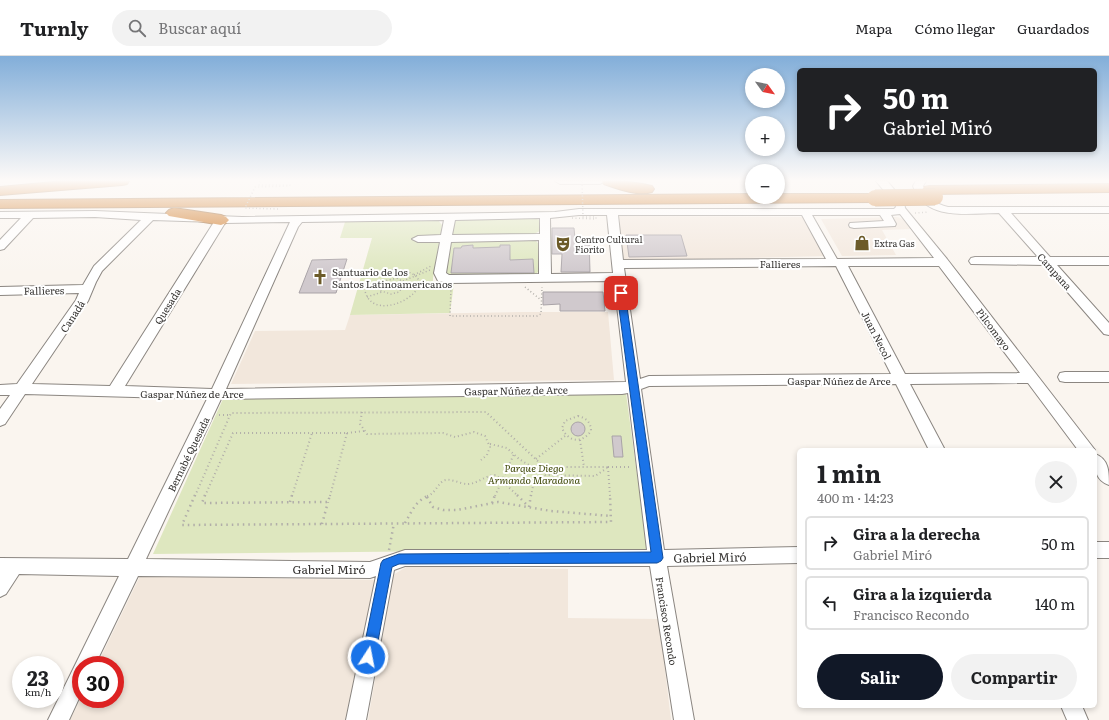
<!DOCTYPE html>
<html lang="es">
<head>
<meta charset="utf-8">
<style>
  :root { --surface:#fff; --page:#f2f2f2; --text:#202124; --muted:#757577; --line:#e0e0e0; --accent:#111827 }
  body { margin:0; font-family:Literata,serif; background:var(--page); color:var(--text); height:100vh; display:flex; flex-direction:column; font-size:15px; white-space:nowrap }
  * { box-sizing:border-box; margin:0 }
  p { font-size:13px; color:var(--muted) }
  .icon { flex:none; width:22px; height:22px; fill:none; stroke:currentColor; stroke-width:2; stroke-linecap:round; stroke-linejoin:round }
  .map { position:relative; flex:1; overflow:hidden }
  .panel { position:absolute; left:797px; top:392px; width:300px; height:260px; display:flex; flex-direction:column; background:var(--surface); border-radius:6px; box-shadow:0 2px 6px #0003 }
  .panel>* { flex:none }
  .guide { position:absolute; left:797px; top:12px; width:300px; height:84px; border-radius:6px; box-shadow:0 2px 6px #0003; background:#202124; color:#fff; overflow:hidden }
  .needle { width:26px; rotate:123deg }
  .controls { position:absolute; left:745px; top:12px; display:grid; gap:8px }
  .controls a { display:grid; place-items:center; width:40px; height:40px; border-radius:50%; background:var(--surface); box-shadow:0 2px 6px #0003; font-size:20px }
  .speed { position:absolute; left:12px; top:600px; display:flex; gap:8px; font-size:20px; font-weight:700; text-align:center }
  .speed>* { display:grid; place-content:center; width:52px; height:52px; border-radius:50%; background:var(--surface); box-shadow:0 2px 6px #0003; line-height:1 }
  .speed small { font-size:10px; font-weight:400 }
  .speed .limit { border:6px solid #d22; background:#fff; color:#111 }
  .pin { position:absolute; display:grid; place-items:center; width:34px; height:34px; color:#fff; margin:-17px; border-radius:8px; box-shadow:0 2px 6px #0006 }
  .me { position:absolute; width:44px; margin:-22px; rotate:11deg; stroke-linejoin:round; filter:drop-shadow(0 0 3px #0008) }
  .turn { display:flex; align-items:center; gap:14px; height:84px; padding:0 20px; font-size:18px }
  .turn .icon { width:52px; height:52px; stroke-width:2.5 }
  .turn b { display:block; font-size:28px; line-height:34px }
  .round { display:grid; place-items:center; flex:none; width:42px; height:42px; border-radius:21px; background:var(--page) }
  .overview { display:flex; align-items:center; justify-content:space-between; height:68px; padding:0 20px }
  h1 { font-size:24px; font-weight:700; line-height:30px }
  .action { display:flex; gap:8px; margin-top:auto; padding:8px 20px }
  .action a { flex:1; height:46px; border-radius:24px; background:var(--accent); color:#fff; font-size:16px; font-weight:700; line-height:46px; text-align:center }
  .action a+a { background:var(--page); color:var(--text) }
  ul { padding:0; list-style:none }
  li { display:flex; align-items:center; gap:12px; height:54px; margin:0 8px 6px; padding:0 12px; border:2px solid var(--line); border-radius:6px }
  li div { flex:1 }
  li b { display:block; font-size:15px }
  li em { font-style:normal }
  header { display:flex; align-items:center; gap:24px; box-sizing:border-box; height:56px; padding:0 20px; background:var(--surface); border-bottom:1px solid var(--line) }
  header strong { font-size:19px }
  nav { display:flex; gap:22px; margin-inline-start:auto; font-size:14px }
  .search { width:280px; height:36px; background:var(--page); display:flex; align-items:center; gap:10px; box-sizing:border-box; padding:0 14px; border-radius:22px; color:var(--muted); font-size:15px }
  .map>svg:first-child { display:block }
  .built { fill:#f2e7dc }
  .green { fill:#dee7bf }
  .building { fill:#d0c9cd; stroke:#a9a3a7 }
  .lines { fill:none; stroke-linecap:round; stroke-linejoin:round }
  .minor-casing { stroke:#8b8681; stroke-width:2 }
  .highway-casing { stroke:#965b20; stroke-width:2 }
  .path-far2 { stroke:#b1aea9; stroke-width:1.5; stroke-dasharray:1 2.5; stroke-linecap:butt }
  .path-far1 { stroke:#b1aea9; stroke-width:2; stroke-dasharray:1 3; stroke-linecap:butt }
  .path { stroke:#b1aea9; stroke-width:2.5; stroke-dasharray:1.5 4; stroke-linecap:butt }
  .minor { fill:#fff; fill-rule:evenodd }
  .highway { fill:#cb7017; fill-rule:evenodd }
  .highway-bridge-casing { stroke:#965b20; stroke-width:17; stroke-linecap:butt }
  .path-bridge { stroke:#b1aea9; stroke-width:1.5; stroke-dasharray:1 2.5; stroke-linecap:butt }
  .highway-bridge { stroke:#cb7017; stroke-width:16 }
  .route { fill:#1a73e8; stroke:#114b97 }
  .labels { text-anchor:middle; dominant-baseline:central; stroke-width:4; stroke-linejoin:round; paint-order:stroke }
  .far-poi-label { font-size:9px; fill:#353331; stroke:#fff; text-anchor:start }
  .street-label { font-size:10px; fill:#353331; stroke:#fff }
  .poi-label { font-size:10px; fill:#353331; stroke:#fff; text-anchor:start }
  .park-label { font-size:10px; font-style:italic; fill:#404909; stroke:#fff }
  .near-street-label { font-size:12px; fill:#353331; stroke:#fff }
</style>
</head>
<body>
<header>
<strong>Turnly</strong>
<div class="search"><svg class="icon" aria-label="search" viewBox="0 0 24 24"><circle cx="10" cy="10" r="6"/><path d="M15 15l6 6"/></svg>Buscar aquí</div>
<nav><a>Mapa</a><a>Cómo llegar</a><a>Guardados</a></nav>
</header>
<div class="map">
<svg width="1109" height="664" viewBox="0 0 1109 664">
  <rect width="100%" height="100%" fill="#faf5ef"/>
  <path class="built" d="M618 160 804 161 828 200 621 205Z
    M897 161 903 163 911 173 882 174 896 199 842 200 821 163Z
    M520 256H608L614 324 231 328 255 275 345 274 350 259Z
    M408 510 568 513V562L659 563 671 664H368L393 519Z
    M140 520 377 524 346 664H70L81 642V643H115V609H97Z"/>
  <path class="green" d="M534 162 539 164 540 175 534 178 456 179 451 178 453 165 459 164Z
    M433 163 438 164 442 169 433 222V225L441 228 454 227 450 257 350 259 372 182H340L345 166Z
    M536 185 538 187V216L535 219 447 220 444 218 449 188 453 186Z
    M626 337 647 493 153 498 223 343Z"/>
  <path class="building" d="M552 172H574L575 183H589L590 216H561L562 198H552Z
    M626 179H681L687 200 629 201Z
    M473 189V192L500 191V189H510V204L533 203 534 217H451L454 192H461L462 190Z
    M347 203 336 237H299L312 204Z
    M543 236H603L605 255H560V248L543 249Z
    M571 373a7 7 0 1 1 14 0a7 7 0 1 1-14 0Z
    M612 380H621L623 401H614Z"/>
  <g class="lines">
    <defs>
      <path id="minor" d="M555 125H605L600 128H560Z
        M876 125H887L904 145 905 152 947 203 1095 394H1078L1028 327 910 328 945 394H929L896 328 649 330 641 333 664 494 799 491V507L667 510 694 664H674L650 510H405L394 514 366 664H346L376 520 370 522 138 520 95 609H81V638L69 664H48L119 520 19 518 6 538 0 541V502L128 503 207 343 25 338 5 368 0 370V353L10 339H0V329L17 328 76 244 79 237 0 239V231L83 229 94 210 141 164 95 161 33 162 4 193 0 194V184L21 162H0V156L95 155 242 161 555 156 579 153H894L896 151 895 148ZM900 158 934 202 837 203 812 159H880L884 165 850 167 849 169 850 171 854 172 895 170 896 168 891 159ZM579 159H607L613 217 551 218 550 162ZM618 159H802L826 203 623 204ZM540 162V178L452 179 455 164ZM153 164 214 166 110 330 32 328 88 245 96 226 102 215ZM444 164 441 179 418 180 412 183 418 186H440L434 217 438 225 449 227 614 225 626 326 226 333 298 171 302 166ZM290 166 212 333 125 330 225 167ZM539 184V218L449 219 446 217 451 186ZM836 210 891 318 649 320 640 323 624 212ZM848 210H939L1020 317 905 318ZM628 337 647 494H405L370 506 146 503 221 343 622 338Z
        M916 125H926L923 130C927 142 936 148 948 151H1109V157H1011L1050 201H1109V209H1057L1109 267V279L1104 278 1044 209 971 208 969 205 971 202 975 201H1038L999 157C969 157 925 166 913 130Z
        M1065 316H1109V326H1065L1060 325 1058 321 1060 317Z
        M1095 398C1109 403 1109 416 1109 429 1094 424 1095 411 1095 398Z
        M1095 486H1109V502H1095Z
        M1061 650H1082L1088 664H1067Z"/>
      <path id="highway" d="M64 125H129L127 128 122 129 0 139V131Z
        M602 125C619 125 636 126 652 130L654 133 652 136C636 140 619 133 604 128Z
        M1109 128V136L929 138 924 137 922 134 924 131 929 130Z
        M752 138V141H778V138H875L880 139 882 142 880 145 875 146 0 152V144Z
        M174 152 221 159 226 161 229 164 226 167 221 169 169 160 166 157 169 154Z"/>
    </defs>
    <use href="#minor" class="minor-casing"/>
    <use href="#highway" class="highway-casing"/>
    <path class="path-far2" d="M260 125 259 129H290L289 130
      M915 157 929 156
      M392 214C397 215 403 214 408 216 446 229 374 272 365 235 366 221 380 216 392 214Z
      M414 219 431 210
      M397 222 405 227 399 236 391 238 381 235 380 232 384 225Z
      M403 225 430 214
      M451 231 450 260H537L541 258 542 231
      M525 231 541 244
      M367 241 382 236"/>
    <path class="path-far1" d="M362 356 360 368 367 378 443 377 455 381 474 376 485 380 490 391 487 399 481 404
      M219 359H230
      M578 360C586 362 591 366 591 375 582 388 568 386 562 372L565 365Z
      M347 377 364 375
      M580 384 584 411
      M490 388 507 392 519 403 545 419 595 420 607 412
      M536 403 565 380
      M608 411H631
      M608 411 610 440
      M195 440 231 357 486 356 544 411H608
      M205 440 233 377H347
      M292 440 312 377
      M330 440 347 377
      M427 440C435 438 437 429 443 425 449 421 460 428 467 428 478 428 485 419 496 419L518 440
      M495 440 514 398
      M531 440 536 415"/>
    <path class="path" d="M195 439 182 469 611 466 610 439
      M205 439 202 447 328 446 330 439
      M517 439 528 450
      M427 441 433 451 443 454H457L498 446 551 455 611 460
      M290 446 292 439
      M492 447 495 439
      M529 451 531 439
      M405 467C412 455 416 444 430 439
      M322 468 328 446
      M389 494 394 467"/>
    <use href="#minor" class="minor"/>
    <use href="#highway" class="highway"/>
    <defs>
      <path id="highway-bridge" d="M875 142 935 141"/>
    </defs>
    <use href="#highway-bridge" class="highway-bridge-casing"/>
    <path class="path-bridge" d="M278 153 245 152 255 131 289 130
      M572 162 596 163V161H583L582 125"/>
    <use href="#highway-bridge" class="highway-bridge"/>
  </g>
  <linearGradient id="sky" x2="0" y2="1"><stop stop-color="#82aed9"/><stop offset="0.57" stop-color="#fdfaf8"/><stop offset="1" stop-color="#fdfaf8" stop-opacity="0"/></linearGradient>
  <rect width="1109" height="218" fill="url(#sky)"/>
  <path class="route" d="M621 234 625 237 663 502 661 505 657 507 399 508 392 511 375 601 373 606 368 608 364 606 362 601 381 507 383 504 399 498 651 496 617 237Z"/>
  <defs>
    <symbol id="shop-bare" viewBox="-9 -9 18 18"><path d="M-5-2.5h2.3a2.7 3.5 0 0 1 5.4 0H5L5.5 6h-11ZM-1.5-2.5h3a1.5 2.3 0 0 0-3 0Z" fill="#6c5b29" stroke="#fff" stroke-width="2.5" paint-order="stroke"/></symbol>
    <symbol id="theatre-bare" viewBox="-9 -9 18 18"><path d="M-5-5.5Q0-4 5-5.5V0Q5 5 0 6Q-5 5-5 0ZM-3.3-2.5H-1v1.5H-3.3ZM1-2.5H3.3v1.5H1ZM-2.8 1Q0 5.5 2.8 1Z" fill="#6c5b29" stroke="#fff" stroke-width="2.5" paint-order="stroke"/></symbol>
    <symbol id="church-bare" viewBox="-9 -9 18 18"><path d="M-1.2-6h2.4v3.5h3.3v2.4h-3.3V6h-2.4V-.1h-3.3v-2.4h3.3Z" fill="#6c5b29" stroke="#fff" stroke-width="2.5" paint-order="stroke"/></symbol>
  </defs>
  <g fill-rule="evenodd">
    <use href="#shop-bare" x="851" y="176" width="22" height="22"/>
    <use href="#theatre-bare" x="552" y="177" width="22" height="22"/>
    <use href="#church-bare" x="309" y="210" width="22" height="22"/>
  </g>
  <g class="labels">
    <g class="far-poi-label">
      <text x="575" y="183">Centro Cultural<tspan x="575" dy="10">Fiorito</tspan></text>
      <text x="874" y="187">Extra Gas</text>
    </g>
    <g class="street-label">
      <text x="780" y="207">Fallieres</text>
      <text transform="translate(1055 215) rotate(48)">Campana</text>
      <text transform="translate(44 234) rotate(-1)">Fallieres</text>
      <text transform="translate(167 250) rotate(-58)">Quesada</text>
      <text transform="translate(72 260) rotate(-57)">Canadá</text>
      <text transform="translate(994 273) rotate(53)">Pilcomayo</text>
      <text transform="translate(877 279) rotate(63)">Juan Necol</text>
      <text x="839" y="324">Gaspar Núñez de Arce</text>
      <text transform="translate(516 334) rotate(-1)">Gaspar Núñez de Arce</text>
      <text x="192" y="337">Gaspar Núñez de Arce</text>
      <text transform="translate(188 398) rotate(-64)">Bernabé Quesada</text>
      <text transform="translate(667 565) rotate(81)">Francisco Recondo</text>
    </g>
    <g class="poi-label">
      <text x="332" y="215">Santuario de los<tspan x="332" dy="12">Santos Latinoamericanos</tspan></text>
    </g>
    <g class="park-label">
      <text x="534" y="411">Parque Diego<tspan x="534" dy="12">Armando Maradona</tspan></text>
    </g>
    <g class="near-street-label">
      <text transform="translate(710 501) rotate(-1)">Gabriel Miró</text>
      <text x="329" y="513">Gabriel Miró</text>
    </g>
  </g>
</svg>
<div class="controls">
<a><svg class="needle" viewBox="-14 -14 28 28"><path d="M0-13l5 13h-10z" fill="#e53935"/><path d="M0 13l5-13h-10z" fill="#757577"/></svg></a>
<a>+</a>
<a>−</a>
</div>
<div class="speed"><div>23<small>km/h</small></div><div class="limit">30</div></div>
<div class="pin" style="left:621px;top:237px;background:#d93025"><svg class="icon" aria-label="arrive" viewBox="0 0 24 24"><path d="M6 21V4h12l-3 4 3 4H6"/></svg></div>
<svg class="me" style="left:368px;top:601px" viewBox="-20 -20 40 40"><circle r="17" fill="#1a73e8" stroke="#fff" stroke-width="3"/><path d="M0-11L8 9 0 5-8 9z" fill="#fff"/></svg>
<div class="guide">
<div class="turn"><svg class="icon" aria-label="right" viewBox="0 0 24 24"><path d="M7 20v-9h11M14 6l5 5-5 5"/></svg><div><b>50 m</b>Gabriel Miró</div></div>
</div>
<section class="panel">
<div class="overview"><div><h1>1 min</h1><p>400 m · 14:23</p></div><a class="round"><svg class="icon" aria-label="close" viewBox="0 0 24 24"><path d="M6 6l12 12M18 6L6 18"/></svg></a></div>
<ul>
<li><svg class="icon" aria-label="right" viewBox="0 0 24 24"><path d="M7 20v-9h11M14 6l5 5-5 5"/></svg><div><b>Gira a la derecha</b><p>Gabriel Miró</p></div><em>50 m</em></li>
<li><svg class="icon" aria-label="left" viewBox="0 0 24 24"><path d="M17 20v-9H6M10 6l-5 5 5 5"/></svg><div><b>Gira a la izquierda</b><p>Francisco Recondo</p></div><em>140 m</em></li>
</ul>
<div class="action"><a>Salir</a><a>Compartir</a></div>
</section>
</div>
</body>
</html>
